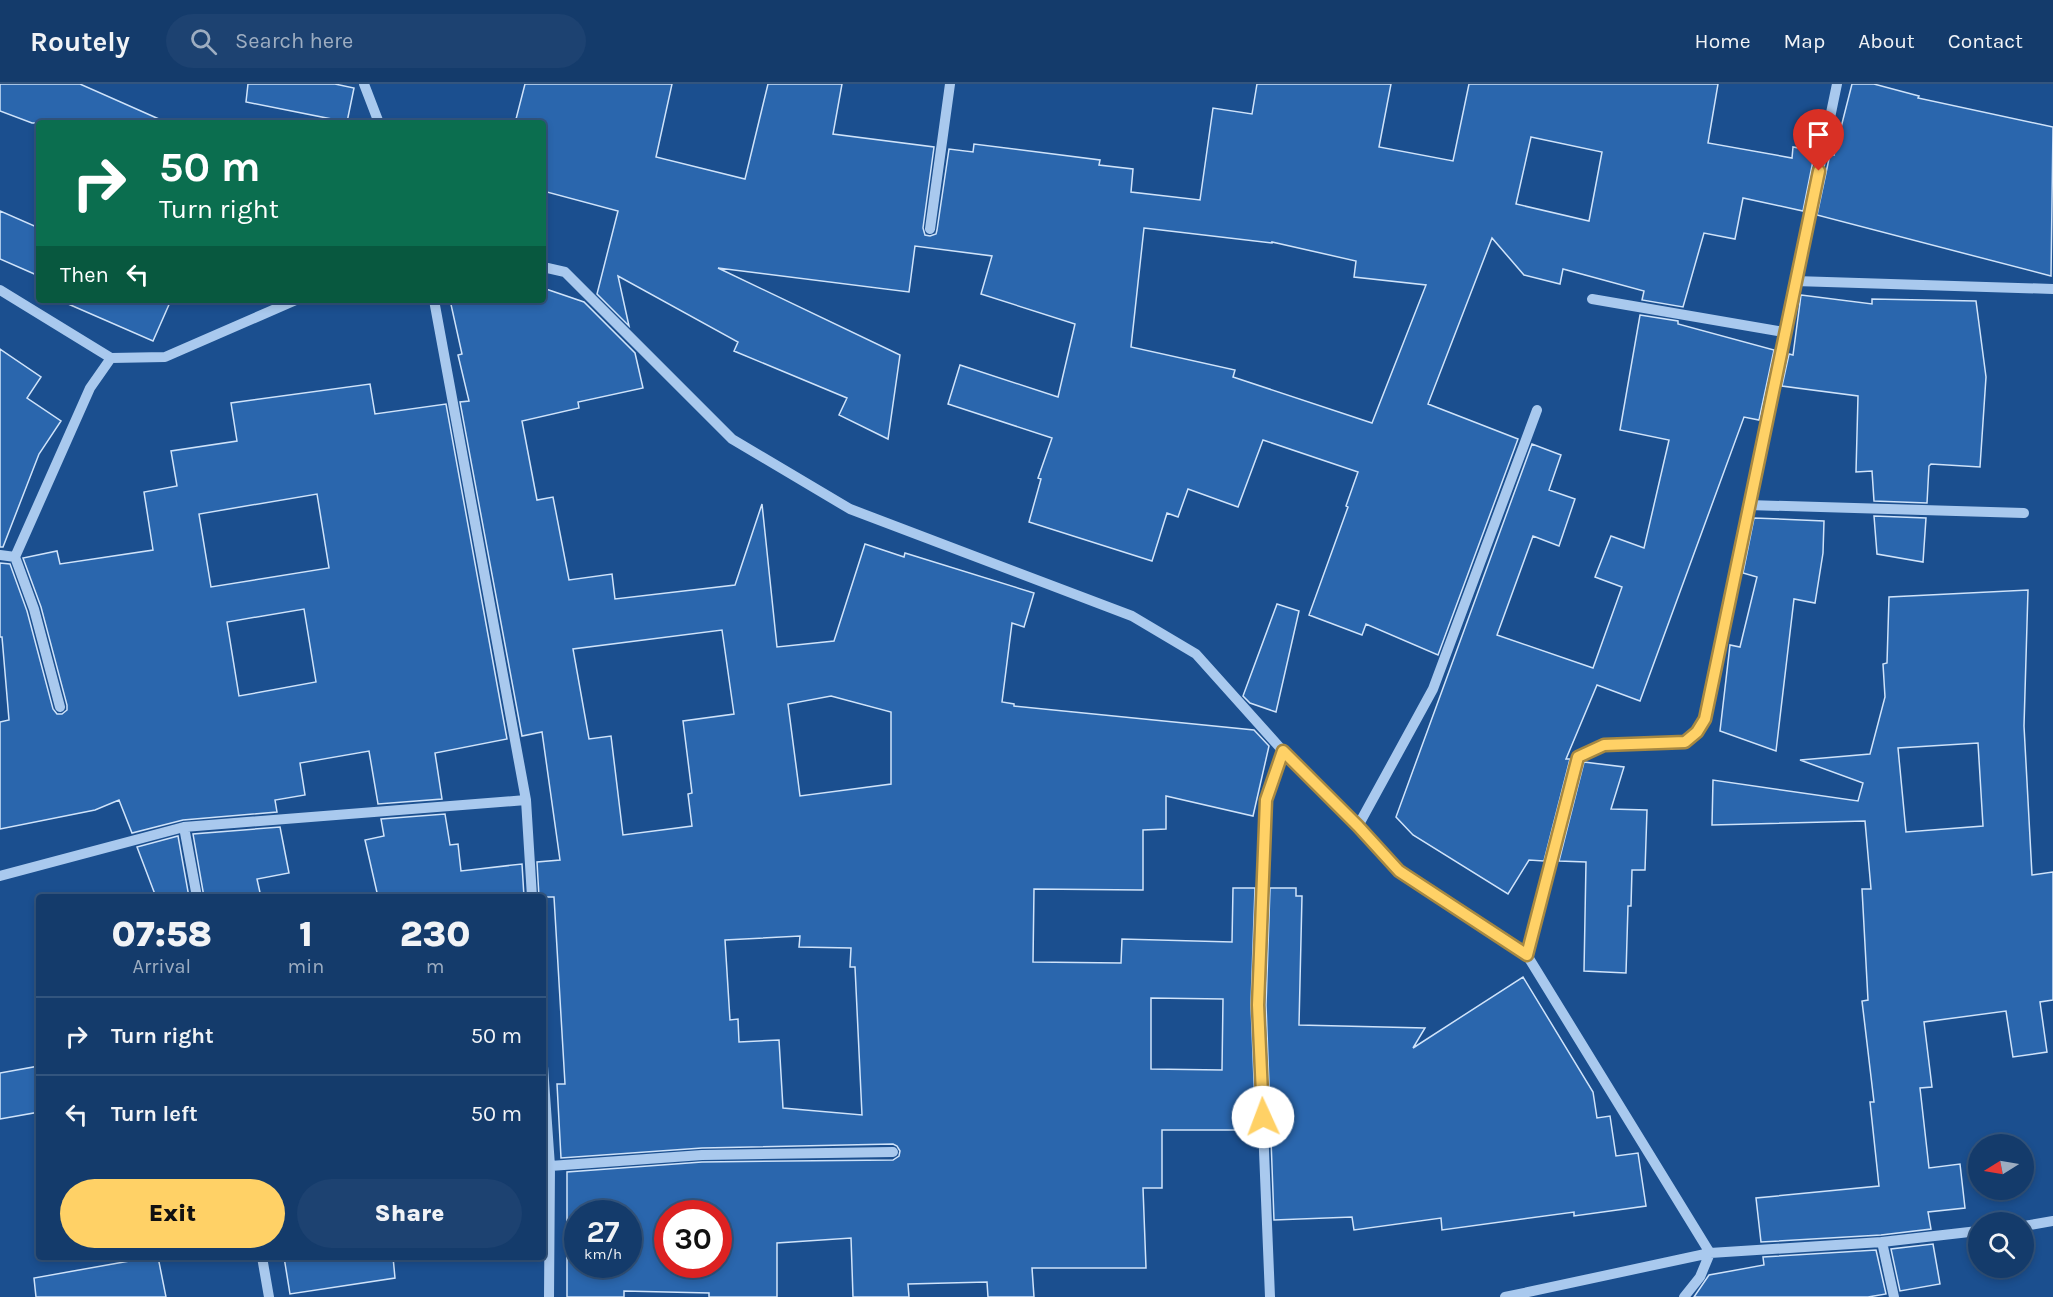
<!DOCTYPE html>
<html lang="en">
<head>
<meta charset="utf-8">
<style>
  :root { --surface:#143b6b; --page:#1d4271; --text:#f1f3f6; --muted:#9dadc1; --line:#33557e; --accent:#ffd166 }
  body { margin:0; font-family:Karla,sans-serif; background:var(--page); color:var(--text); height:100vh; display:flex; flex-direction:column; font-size:22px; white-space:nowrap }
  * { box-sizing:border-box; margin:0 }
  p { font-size:20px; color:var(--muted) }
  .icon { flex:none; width:33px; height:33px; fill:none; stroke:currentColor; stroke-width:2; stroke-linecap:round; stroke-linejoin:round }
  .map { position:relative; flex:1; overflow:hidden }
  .drawer { position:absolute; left:36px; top:810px; width:510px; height:366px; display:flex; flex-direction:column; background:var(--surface); border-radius:6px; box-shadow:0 3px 9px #0003,0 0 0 2px var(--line) }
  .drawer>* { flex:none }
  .banner { position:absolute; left:36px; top:36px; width:510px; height:183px; border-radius:6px; box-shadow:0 3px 9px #0003,0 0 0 2px var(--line); background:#0b6e4f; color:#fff; overflow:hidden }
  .needle { width:39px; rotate:259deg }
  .buttons { position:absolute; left:1968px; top:1050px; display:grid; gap:12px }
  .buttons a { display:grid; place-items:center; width:66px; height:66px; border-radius:50%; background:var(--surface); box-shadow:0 3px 9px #0003,0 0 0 2px var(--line); font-size:30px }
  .speed { position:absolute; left:564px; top:1116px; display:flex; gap:12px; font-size:30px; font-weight:700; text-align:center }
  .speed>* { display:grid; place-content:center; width:78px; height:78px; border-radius:50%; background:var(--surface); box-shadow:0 3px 9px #0003,0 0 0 2px var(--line); line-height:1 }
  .speed small { font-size:15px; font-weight:400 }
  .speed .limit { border:9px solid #d22; background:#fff; color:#111 }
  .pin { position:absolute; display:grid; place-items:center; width:51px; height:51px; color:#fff; margin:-62px -26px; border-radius:50% 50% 50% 0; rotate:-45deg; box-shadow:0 0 6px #0007 }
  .pin .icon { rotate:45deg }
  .me { position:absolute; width:66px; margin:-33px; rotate:358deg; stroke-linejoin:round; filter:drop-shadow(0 0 4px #0008) }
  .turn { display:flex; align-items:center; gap:21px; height:126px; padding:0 24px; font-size:27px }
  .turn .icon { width:78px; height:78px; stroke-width:2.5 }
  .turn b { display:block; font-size:42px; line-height:51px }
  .then { display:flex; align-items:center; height:57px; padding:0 24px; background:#0003; gap:12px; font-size:22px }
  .eta { display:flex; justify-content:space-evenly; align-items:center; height:102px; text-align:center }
  .eta b { font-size:36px; font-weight:800; line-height:42px }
  .primary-button { display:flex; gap:12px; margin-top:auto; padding:12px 24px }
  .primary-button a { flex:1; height:69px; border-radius:36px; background:var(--accent); color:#111; font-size:24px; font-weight:800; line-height:69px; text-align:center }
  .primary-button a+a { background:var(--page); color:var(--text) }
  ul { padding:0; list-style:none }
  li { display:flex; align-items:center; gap:18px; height:78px; padding:0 24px; border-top:2px solid var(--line) }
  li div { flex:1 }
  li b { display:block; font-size:22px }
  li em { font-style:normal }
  header { display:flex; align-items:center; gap:36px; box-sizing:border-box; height:84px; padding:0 30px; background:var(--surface); border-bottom:2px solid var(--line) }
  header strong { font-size:28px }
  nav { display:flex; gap:33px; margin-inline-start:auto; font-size:21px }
  .search { width:420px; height:54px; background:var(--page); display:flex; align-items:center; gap:15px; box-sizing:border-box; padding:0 21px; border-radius:33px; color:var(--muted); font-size:22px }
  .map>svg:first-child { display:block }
  .building { fill:#2a66ad; stroke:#cfe3fa; stroke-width:1.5; fill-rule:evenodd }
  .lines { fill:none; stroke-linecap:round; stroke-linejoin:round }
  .minor { stroke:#a9c9ee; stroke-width:10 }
  .route-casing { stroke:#a68842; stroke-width:15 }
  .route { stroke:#ffd166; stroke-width:10 }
</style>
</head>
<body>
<header>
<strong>Routely</strong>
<div class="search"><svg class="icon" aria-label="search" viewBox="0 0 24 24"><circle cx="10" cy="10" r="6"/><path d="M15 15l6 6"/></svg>Search here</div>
<nav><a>Home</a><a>Map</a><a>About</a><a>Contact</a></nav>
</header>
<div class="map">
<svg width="2053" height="1213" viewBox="0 0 2053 1213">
  <rect width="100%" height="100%" fill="#1b4f8f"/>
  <path class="building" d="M0 0H80L168 39H32L0 27Z
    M248 0H335L354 4 347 38 246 18Z
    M525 0H672L656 73 745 95 768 0H842L833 50 934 63 923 144 925 151 930 152 936 150 937 146 949 65 973 68 974 60 1100 76 1099 81 1133 85 1131 108 1200 116 1213 24 1252 30 1257 0H1391L1379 63 1453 77 1469 0H1718L1708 59 1792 74 1793 63 1815 67 1803 127 1743 114 1735 155 1704 149 1683 223 1642 216 1644 207 1563 185 1560 200 1524 191 1492 154 1428 320 1518 355 1438 571 1366 540 1362 551 1309 531 1348 423 1346 422 1358 388 1263 356 1238 423 1188 405 1178 433 1167 429 1152 477 1029 438 1041 395 1038 394 1052 354 948 320 960 281 1058 313 1075 240 981 210 992 172 915 162 909 208 718 184 900 271 888 355 839 331 847 314 734 267 738 258 618 192 629 242 597 210 618 127 543 107V39H515ZM1531 53 1602 68 1589 137 1516 120ZM1144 144 1272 159V158L1356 177 1354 193 1426 201 1372 339 1233 293 1235 286 1131 263Z
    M1852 0H1874L1919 12 1918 14 2053 43 2051 192 1817 131 1830 70 1834 71Z
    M0 127 39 144V192L0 175Z
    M543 204 584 218 635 269 643 304 578 318 579 324 522 337 537 416 553 413 569 496 612 490 615 515 735 501 762 420 777 563 834 557 865 460 904 473 905 469 1034 509 1024 543 1012 539 1002 618 1014 620V622L1254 646 1269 662 1253 732 1166 712V745L1143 746V806L1034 805 1033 878 1121 879 1122 855 1232 858 1233 804H1255L1251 921 1256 1046H1162V1104H1143L1146 1184H1032L1034 1213H988L987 1198 908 1200 909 1213H853L851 1154 777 1159V1213H709V1209L624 1207V1213H567V1088L702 1078 893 1076 899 1072 900 1067 897 1062 893 1060 702 1064 561 1074 557 1000H565L554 813H539L537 778 560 776 542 648 522 652 460 318 469 317 458 271 462 270 450 216H543ZM722 546 734 630 683 637 692 709 688 710 692 742 623 751 611 652 589 655 573 565ZM831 612 891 628V700L800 712 788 620ZM800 852 799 863 851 864 850 883H855L862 1031 783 1024 779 956 739 958 738 935 730 936 725 856ZM1151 914 1223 915 1222 986 1151 985ZM578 1130H628V1180H578ZM668 1130H718V1180H668Z
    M1801 211 1872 220V215L1976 217 1986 293 1980 383 1931 380 1929 382 1927 419 1874 417 1872 387 1856 388 1858 312 1782 302 1789 270 1793 271Z
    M59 216H171L153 257Z
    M1640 231 1678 237V240L1774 266 1759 336 1744 333 1640 617 1597 601 1566 675H1570L1544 777 1529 776 1508 810 1413 751 1396 733 1532 360 1561 371 1549 406 1575 415 1559 462 1533 452 1497 551 1593 584 1622 503 1595 493 1611 452 1644 464 1669 356 1620 346Z
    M0 265 41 293 27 314 61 337 39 370 3 463H0Z
    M370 300 375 330 446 320 507 655 435 669 442 715 378 720 369 667 300 679 305 711 275 716 277 728 183 736 132 749 119 716 95 726 0 745V638L9 636 2 553H0V479L10 480 27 527 53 625 57 630H62L67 626V621L41 523 23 474 57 467 60 480 153 466 144 408 177 402 171 367 237 357 231 319ZM317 410 329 484 211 503 199 430ZM304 525 316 598 239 612 227 538Z
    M1874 432 1926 434 1923 478 1877 470Z
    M1754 434 1824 437 1823 469 1815 519 1794 515 1776 667 1720 647 1730 561 1740 563 1757 493 1743 489Z
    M2028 506 2024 642 2032 791 2053 788V916L2040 918 2047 968 2013 973 2006 927 1924 938 1932 1003 1920 1004 1929 1084 1960 1080 1965 1124 1928 1128 1931 1145 1881 1151 1761 1158 1756 1114 1879 1102 1870 1018H1874L1862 917 1868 916 1862 805H1871L1865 737 1712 741 1713 696 1858 717 1863 699 1800 676 1870 670 1885 613 1883 580 1887 579 1889 513ZM1978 659 1983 742 1906 748 1898 664Z
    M1277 520 1299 527 1276 628 1250 619 1243 612Z
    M1584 678 1624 683 1611 725 1647 726 1645 786H1632L1631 822H1628L1626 889 1584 887 1586 778 1559 777Z
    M445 730 450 761 458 760 461 787 522 780 524 813H378L365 756 384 752 381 735Z
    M280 743 289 789 257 795 261 813H204L193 750Z
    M178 752 189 813H156L137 763Z
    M1270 804H1296V812H1302L1299 941 1425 944 1413 964 1523 893 1593 1008 1597 1034 1610 1032 1616 1072 1638 1069 1646 1122 1574 1132V1128L1442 1146 1441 1134 1354 1146 1352 1133 1274 1136 1266 921Z
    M39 982V1028L0 1035V989Z
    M1933 1160 1940 1200 1900 1207 1891 1165Z
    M1876 1166 1886 1210 1868 1213H1694L1709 1191 1764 1181 1763 1173Z
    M152 1173H158L166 1213H36L34 1194Z
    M284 1173H393L395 1194 290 1210Z"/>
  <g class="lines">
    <path class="minor" d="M364 0 379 39
      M930 145 950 0
      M543 183 565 188 732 355 850 425 1132 532 1196 570 1283 667 1358 742 1399 787 1527 871 1710 1169
      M1795 197 2053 205
      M0 206 111 274 165 273 296 216
      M1592 215 1784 248
      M434 216 526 716 532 813
      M1748 421 2024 429
      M0 471 15 473
      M60 623 34 525 15 473 90 304 111 274
      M1358 742 1433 605 1537 326
      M184 743 197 813
      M0 792 184 743 526 716
      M1527 871 1578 673 1604 661 1685 659 1697 648 1705 635 1837 0
      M543 982 550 1082 549 1213
      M550 1082 702 1071 893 1068
      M2024 1142 2053 1137
      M1882 1158 1894 1213
      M262 1173 269 1213
      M1270 1213 1258 921 1266 716 1283 667
      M1505 1213 1710 1169 1882 1158 1978 1147
      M1684 1213 1700 1193 1710 1169"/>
  </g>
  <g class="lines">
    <defs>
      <path id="route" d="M1263 1033 1258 921 1266 716 1283 667 1358 742 1399 787 1527 871 1578 673 1604 661 1685 658 1697 648 1705 635 1819 87"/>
    </defs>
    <use href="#route" class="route-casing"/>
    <use href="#route" class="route"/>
  </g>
</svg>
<div class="buttons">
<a><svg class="needle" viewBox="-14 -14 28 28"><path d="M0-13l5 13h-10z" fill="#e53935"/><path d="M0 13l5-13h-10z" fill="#9dadc1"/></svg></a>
<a><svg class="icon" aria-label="search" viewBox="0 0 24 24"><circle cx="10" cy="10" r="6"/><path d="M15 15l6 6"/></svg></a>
</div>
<div class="speed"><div>27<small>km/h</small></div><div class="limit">30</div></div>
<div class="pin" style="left:1819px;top:87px;background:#d93025"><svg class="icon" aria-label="arrive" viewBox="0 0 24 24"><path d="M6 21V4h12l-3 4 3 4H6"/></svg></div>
<svg class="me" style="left:1263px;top:1033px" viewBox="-20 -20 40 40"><circle r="19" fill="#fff"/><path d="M0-13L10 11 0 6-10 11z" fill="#ffd166"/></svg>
<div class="banner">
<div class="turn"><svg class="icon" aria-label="right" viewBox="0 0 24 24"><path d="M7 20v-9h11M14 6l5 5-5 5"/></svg><div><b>50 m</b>Turn right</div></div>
<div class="then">Then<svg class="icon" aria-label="left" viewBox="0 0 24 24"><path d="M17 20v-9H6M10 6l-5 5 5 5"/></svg></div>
</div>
<section class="drawer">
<div class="eta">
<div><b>07:58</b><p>Arrival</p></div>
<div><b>1</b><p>min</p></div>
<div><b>230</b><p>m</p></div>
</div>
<ul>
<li><svg class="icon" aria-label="right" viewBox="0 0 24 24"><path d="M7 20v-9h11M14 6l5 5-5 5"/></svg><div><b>Turn right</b></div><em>50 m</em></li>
<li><svg class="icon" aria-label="left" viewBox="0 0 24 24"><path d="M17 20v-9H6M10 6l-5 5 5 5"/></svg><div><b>Turn left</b></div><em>50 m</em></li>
</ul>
<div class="primary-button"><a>Exit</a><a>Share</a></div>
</section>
</div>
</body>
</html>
